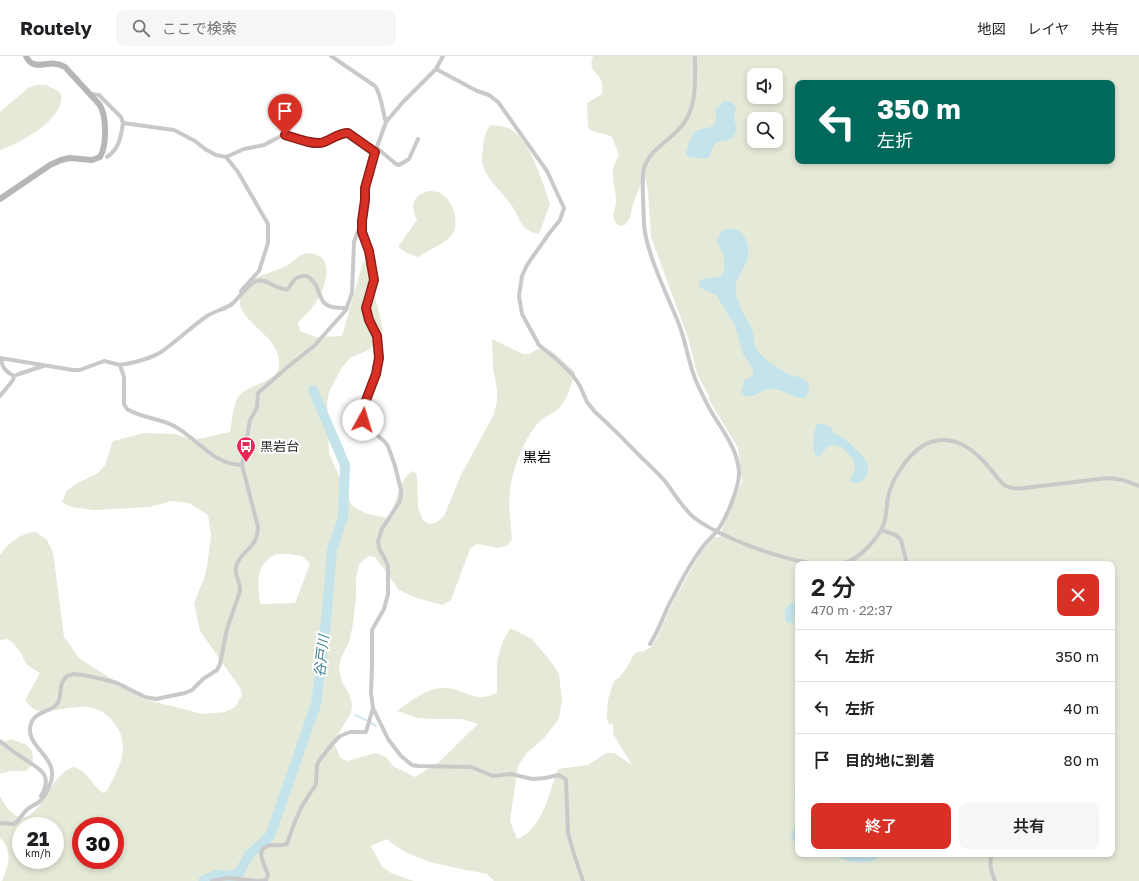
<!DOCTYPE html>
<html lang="ja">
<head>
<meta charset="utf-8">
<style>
  :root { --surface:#fff; --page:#f6f6f6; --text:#202124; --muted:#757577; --line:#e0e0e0; --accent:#d93025 }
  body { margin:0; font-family:"Golos Text","Noto Sans JP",sans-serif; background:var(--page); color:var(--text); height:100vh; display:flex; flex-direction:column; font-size:15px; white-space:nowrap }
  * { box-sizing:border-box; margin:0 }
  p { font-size:13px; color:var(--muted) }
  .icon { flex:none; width:22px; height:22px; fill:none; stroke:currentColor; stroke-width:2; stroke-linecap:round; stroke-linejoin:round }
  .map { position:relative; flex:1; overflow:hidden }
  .sheet { position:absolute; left:795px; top:505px; width:320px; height:296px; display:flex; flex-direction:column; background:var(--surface); border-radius:8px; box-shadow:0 2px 6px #0003 }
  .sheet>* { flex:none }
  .guide { position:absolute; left:795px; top:24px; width:320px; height:84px; border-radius:8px; box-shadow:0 2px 6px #0003; background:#00695c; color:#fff; overflow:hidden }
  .tools { position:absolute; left:747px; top:12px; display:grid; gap:8px }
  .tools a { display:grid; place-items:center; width:36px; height:36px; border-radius:8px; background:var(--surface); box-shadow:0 2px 6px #0003; font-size:20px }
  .speed { position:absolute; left:12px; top:761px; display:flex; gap:8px; font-size:20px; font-weight:700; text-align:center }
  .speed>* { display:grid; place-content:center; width:52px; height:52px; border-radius:50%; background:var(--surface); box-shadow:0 2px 6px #0003; line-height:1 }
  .speed small { font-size:10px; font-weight:400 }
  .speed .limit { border:6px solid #d22; background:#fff; color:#111 }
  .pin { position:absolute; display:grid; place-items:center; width:34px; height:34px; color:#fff; margin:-41px -17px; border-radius:50% 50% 50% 0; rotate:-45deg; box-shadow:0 0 4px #0007 }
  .pin .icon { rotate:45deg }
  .me { position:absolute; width:44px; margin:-22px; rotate:6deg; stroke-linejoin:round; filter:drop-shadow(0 0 3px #0008) }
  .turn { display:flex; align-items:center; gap:14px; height:84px; padding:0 16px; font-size:18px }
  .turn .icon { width:52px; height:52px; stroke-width:2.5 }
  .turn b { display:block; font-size:28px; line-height:34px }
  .round { display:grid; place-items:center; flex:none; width:42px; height:42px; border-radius:8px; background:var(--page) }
  .head { display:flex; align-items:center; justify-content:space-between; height:68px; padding:0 16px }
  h1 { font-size:24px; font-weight:600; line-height:30px }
  .cta { display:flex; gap:8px; margin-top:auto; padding:8px 16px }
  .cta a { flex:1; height:46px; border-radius:8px; background:var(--accent); color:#fff; font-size:16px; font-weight:600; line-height:46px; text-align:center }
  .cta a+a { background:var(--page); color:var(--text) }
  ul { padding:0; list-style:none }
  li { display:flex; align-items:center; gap:12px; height:52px; padding:0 16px; border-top:1px solid var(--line) }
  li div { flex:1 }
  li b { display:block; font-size:15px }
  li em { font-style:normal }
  header { display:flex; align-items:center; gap:24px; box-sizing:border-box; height:56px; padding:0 20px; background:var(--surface); border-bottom:1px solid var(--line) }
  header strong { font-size:19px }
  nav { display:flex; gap:22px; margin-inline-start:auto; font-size:14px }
  .search { width:280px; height:36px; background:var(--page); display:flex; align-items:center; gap:10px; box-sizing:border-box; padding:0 14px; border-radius:8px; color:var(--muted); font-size:15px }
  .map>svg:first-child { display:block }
  .green { fill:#e5ead8; fill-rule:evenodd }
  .water { fill:#c4e3eb }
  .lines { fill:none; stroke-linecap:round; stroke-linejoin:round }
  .stream { stroke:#c4e3eb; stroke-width:1.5 }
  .river { stroke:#c4e3eb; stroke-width:10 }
  .street { stroke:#c9c9c9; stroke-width:4 }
  .secondary { stroke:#b6b6b6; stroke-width:6 }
  .route-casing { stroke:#8d1f18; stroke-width:10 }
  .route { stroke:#d93025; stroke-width:7 }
  .labels { text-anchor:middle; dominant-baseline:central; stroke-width:4; stroke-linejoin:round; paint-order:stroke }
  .poi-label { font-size:13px; fill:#2c2c2c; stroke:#fff; text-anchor:start }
  .neighbourhood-label { font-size:14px; fill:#000; stroke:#fff }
  .water-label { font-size:14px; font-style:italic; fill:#397c8e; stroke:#fff }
</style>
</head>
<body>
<header>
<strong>Routely</strong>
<div class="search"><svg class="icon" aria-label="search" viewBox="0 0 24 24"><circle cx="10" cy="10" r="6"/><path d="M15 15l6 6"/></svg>ここで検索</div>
<nav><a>地図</a><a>レイヤ</a><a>共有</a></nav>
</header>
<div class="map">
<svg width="1139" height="825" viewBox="0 0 1139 825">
  <rect width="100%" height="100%" fill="#fff"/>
  <path class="green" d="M593 0H1139V825H494L487 818C454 811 413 807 387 783L371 790 382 811 393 818 414 825H2C8 809 14 796 0 782V740C3 745 6 751 10 755 33 778 47 731 60 720 63 716 68 713 73 711 87 714 91 728 103 737L107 735C113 722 123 707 123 692 123 672 108 654 88 651 74 649 43 659 34 653 30 651 28 647 25 644L40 617 27 609 20 596 13 587 7 583 0 584V499C9 486 21 477 36 476L47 484 53 496 64 581 80 603 144 643 202 658 225 656 235 651 242 639 240 632 200 575 194 547 205 520 208 504 211 479 208 459 189 447 172 445 150 451 94 454 71 451 62 446 67 434 76 428 98 417 105 409 113 385 145 377 175 378 193 384 230 376C232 367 233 347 239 340 249 327 276 328 279 310 283 284 245 269 240 249 239 244 241 236 242 231 257 218 270 218 286 210 292 207 297 200 304 198 309 196 317 198 321 201 333 211 323 236 316 246 312 253 303 261 298 267L300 275 316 281 342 280 363 206 367 207 383 274 380 286 368 294 350 302 341 313 329 336 327 348 329 397 352 450 365 457 387 462 391 460C396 445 399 424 412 415L417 418 418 452 423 464 429 468 437 466 444 460 461 419 494 358 497 345V334L493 312 492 283 523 298H529L540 292 552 295 575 316C571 330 568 344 557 354 552 358 545 360 541 364 525 379 513 412 510 434 508 450 511 467 512 483L507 490 496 492 489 490 477 488 470 493 451 544 442 549 414 541 399 534 375 501 369 500 363 504 359 509 356 523V542L353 568 349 586 341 602 339 613 342 626 349 638 352 648 351 657 337 680 335 689 340 701 347 705 376 697 386 701 393 710 415 721 439 706 478 668 462 663H432L417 662 397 655C411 645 430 629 448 632 459 633 468 640 478 641 485 642 491 639 497 637V606L502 587 510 572 532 583 549 603 559 618 562 645 559 663 544 682 526 698 518 710 510 765 517 783C542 774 549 737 558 713L588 709 606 697H614L632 709 613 678V668H609L607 663V654L608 643 614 625 620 621 627 611 633 600 637 596 644 595 651 591 657 582 673 546 701 496 714 481H719L742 425 738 392 709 344V340L697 318 688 282 651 181 648 135 646 124 642 125 633 148 630 162 625 169 619 170C608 159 616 157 616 145 616 136 613 128 613 120 612 112 616 105 619 99L612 81C603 76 597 79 588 72L587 47 602 38C602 34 603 27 601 24 596 14 588 16 593 0ZM754 19H776V41H754ZM798 27H1112V105H798ZM754 63H776V85H754ZM276 498H289L302 500 310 508 295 547 260 548C258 527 254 509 276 498ZM798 508H1112V798H798ZM21 770H55V804H21ZM81 770H115V804H81Z
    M36 29H46L60 36C61 38 62 42 61 45 58 66 19 88 0 94V56L28 32Z
    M491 69C498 70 506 70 512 74 532 88 542 125 550 148L539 178C519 173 522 165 512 150 503 136 489 127 483 110 481 105 483 97 483 92 484 83 485 75 491 69Z
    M428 135C431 135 435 135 438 136 453 142 462 169 450 181 442 189 427 195 418 201L407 197 398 191 417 164C410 149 412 140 428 135Z
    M11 683 27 689 32 695 33 703 30 711 26 715H10L0 718V687Z"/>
  <path class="water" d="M724 45C730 45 733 46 736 52L734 62 737 73 734 80 729 84 715 87 709 101 704 103C697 100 690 105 686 97 687 93 692 77 696 75 708 69 720 76 715 54Z
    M724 173C734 172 742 173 746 184 756 208 733 218 736 235 737 249 745 260 751 271 755 278 753 286 756 292 759 300 778 312 786 317 792 320 799 320 806 324L809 329V337L804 342C791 343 782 331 768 333 758 335 750 347 741 336L744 325 752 320 753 317V313L743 298 735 270 717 240 699 231V226C706 220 715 224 723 219 725 213 725 206 723 200 720 187 712 186 724 173Z
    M817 368C821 368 825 368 829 370 832 372 832 375 835 377 838 380 842 381 846 384 852 390 863 398 867 407 871 417 860 435 850 424 852 418 856 415 855 409 853 400 840 387 831 389 826 391 823 397 819 401L816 400C812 394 813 374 817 368Z
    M791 547H794L797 551 793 562 796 567 795 568 791 566 787 567 785 563 786 560 784 554Z
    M798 725V789L791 783 797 762 794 735Z
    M827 798H882C867 814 844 803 827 798Z"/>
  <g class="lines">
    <path class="stream" d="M355 659 368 665 376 670"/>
    <path class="river" d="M203 825 215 819 231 820 239 817 249 799 270 780 316 648 325 576 332 494 343 461 345 409 313 334"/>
    <path class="street" d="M331 0 375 30C382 40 382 54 386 66
      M443 0 436 13 403 46 386 66 369 113 365 132 362 176 369 195 374 224 366 252 369 264 377 280 379 302 376 318 364 346 363 358 365 369 384 385 388 390 395 410 401 434V439L400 445 382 473 378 485 379 492 388 509V538L384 553 372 574V610L371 637 373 652 388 683 401 700 412 709 418 710 471 711 493 720 511 718 532 723 545 722 558 719 564 722 566 724 568 777 573 795 583 825
      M436 13 477 35 489 39 498 46 547 115 564 152 560 164 548 179 527 209 522 220 519 240 522 258 539 289 555 302 572 318 580 330 587 346 595 356C610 369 624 384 638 398 647 407 656 415 664 424 673 435 685 456 696 463 726 485 811 517 847 506 860 502 878 482 883 470 887 461 886 451 888 441 892 422 911 392 931 386 957 378 977 396 992 415 997 420 1000 427 1006 430 1012 433 1018 433 1024 432L1108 422 1123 424 1139 430
      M91 38 99 39 121 61 123 67 174 74 195 85 205 93 216 99 226 101 244 93 264 89 281 80 285 79 304 84 321 87 345 77H348L375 96
      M377 92 396 108 399 109 409 103 418 83
      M107 101C119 93 121 81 123 67
      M226 101 238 116 268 168V187L259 215 241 235 242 237
      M0 302 73 314H80L104 305 120 309 124 321V348L127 353C141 362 159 362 174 370 197 382 213 409 242 409L258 471C258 493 240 494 236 511 234 519 241 527 240 535L227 573 220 608 217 614 203 623 192 634 185 637 156 643 145 641 117 627 106 624 83 619 74 618 67 620C57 629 63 640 57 648 51 656 37 655 32 665 20 692 64 699 49 731 47 735 45 740 41 744 38 748 33 749 29 752 23 756 20 764 14 768L0 767
      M120 309C132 307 150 303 161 296 177 285 191 271 207 260 215 255 225 253 232 248 239 242 248 228 256 225 266 221 277 235 288 233 293 225 296 219 307 220 327 232 310 254 347 252
      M14 320 19 318 43 310
      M0 340 13 324 14 320C6 316 2 312 1 302
      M242 409 250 364 257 352 258 337 290 309 314 290 346 254 352 237 354 186 361 167
      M881 474 896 479 901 484 907 508
      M650 588C660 573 664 556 673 541 681 525 690 508 701 493 705 487 711 482 716 476 725 466 740 430 739 416 738 394 723 375 712 357 706 347 701 336 696 325 688 306 686 285 678 266 667 238 646 197 644 168 644 155 641 124 644 112 650 94 666 87 678 74 698 55 695 25 695 0
      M0 685C7 691 15 697 23 702 39 713 54 718 41 740L42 743
      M992 798C989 808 991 815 995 825
      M212 825 227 822 258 825 266 824 268 819C264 807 252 790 274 789 279 789 283 790 287 788L295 765 302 750 316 728 317 709 319 705 332 688 340 680 350 676H366L373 652"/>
    <path class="secondary" d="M0 143 50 109 61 104 70 102 92 104 100 101C107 89 107 59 99 48L65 11C50 1 34 18 26 0"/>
  </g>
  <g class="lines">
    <defs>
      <path id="route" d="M285 79C295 82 315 90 324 86 332 83 339 77 348 77L375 96 365 132V144L362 165V176L369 195 374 224 366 252 369 264 377 280 379 302 376 318 363 352V364"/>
    </defs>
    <use href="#route" class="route-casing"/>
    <use href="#route" class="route"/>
  </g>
  <defs>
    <symbol id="bus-pin" viewBox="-11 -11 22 30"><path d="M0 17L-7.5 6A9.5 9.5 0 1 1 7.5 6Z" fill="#e82959" stroke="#fff"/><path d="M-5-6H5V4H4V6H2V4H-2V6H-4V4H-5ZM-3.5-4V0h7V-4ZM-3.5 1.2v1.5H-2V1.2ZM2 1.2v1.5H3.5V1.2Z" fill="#fff"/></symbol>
  </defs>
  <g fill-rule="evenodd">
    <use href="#bus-pin" x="235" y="379" width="22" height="30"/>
  </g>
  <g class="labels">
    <g class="poi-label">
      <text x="260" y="390">黒岩台</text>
    </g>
    <g class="neighbourhood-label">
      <text x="537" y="400">黒岩</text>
    </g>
    <g class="water-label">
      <text transform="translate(321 600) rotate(-84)">谷戸川</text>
    </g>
  </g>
</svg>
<div class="tools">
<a><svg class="icon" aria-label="sound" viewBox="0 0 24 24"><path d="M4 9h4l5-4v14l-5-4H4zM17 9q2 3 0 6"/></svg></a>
<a><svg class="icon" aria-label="search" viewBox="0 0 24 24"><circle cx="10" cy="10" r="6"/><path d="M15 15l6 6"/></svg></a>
</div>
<div class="speed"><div>21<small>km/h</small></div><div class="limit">30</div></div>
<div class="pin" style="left:285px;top:79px;background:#d93025"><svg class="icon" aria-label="arrive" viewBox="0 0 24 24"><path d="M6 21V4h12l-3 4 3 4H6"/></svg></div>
<svg class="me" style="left:363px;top:364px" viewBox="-20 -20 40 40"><circle r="19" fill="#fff"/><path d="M0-13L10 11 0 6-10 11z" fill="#d93025"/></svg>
<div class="guide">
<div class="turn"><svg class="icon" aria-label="left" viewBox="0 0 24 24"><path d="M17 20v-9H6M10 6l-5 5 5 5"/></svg><div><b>350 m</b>左折</div></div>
</div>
<section class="sheet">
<div class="head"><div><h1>2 分</h1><p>470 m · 22:37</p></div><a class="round" style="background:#d93025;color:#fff"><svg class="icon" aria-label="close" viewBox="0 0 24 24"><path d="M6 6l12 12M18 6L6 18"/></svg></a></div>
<ul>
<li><svg class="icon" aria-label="left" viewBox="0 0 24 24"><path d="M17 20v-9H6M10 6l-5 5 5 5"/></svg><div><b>左折</b></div><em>350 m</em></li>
<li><svg class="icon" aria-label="left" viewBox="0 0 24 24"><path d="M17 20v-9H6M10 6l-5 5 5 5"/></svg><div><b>左折</b></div><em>40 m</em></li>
<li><svg class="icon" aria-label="arrive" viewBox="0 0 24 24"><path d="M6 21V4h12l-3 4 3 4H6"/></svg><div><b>目的地に到着</b></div><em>80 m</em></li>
</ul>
<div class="cta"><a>終了</a><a>共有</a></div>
</section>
</div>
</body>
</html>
